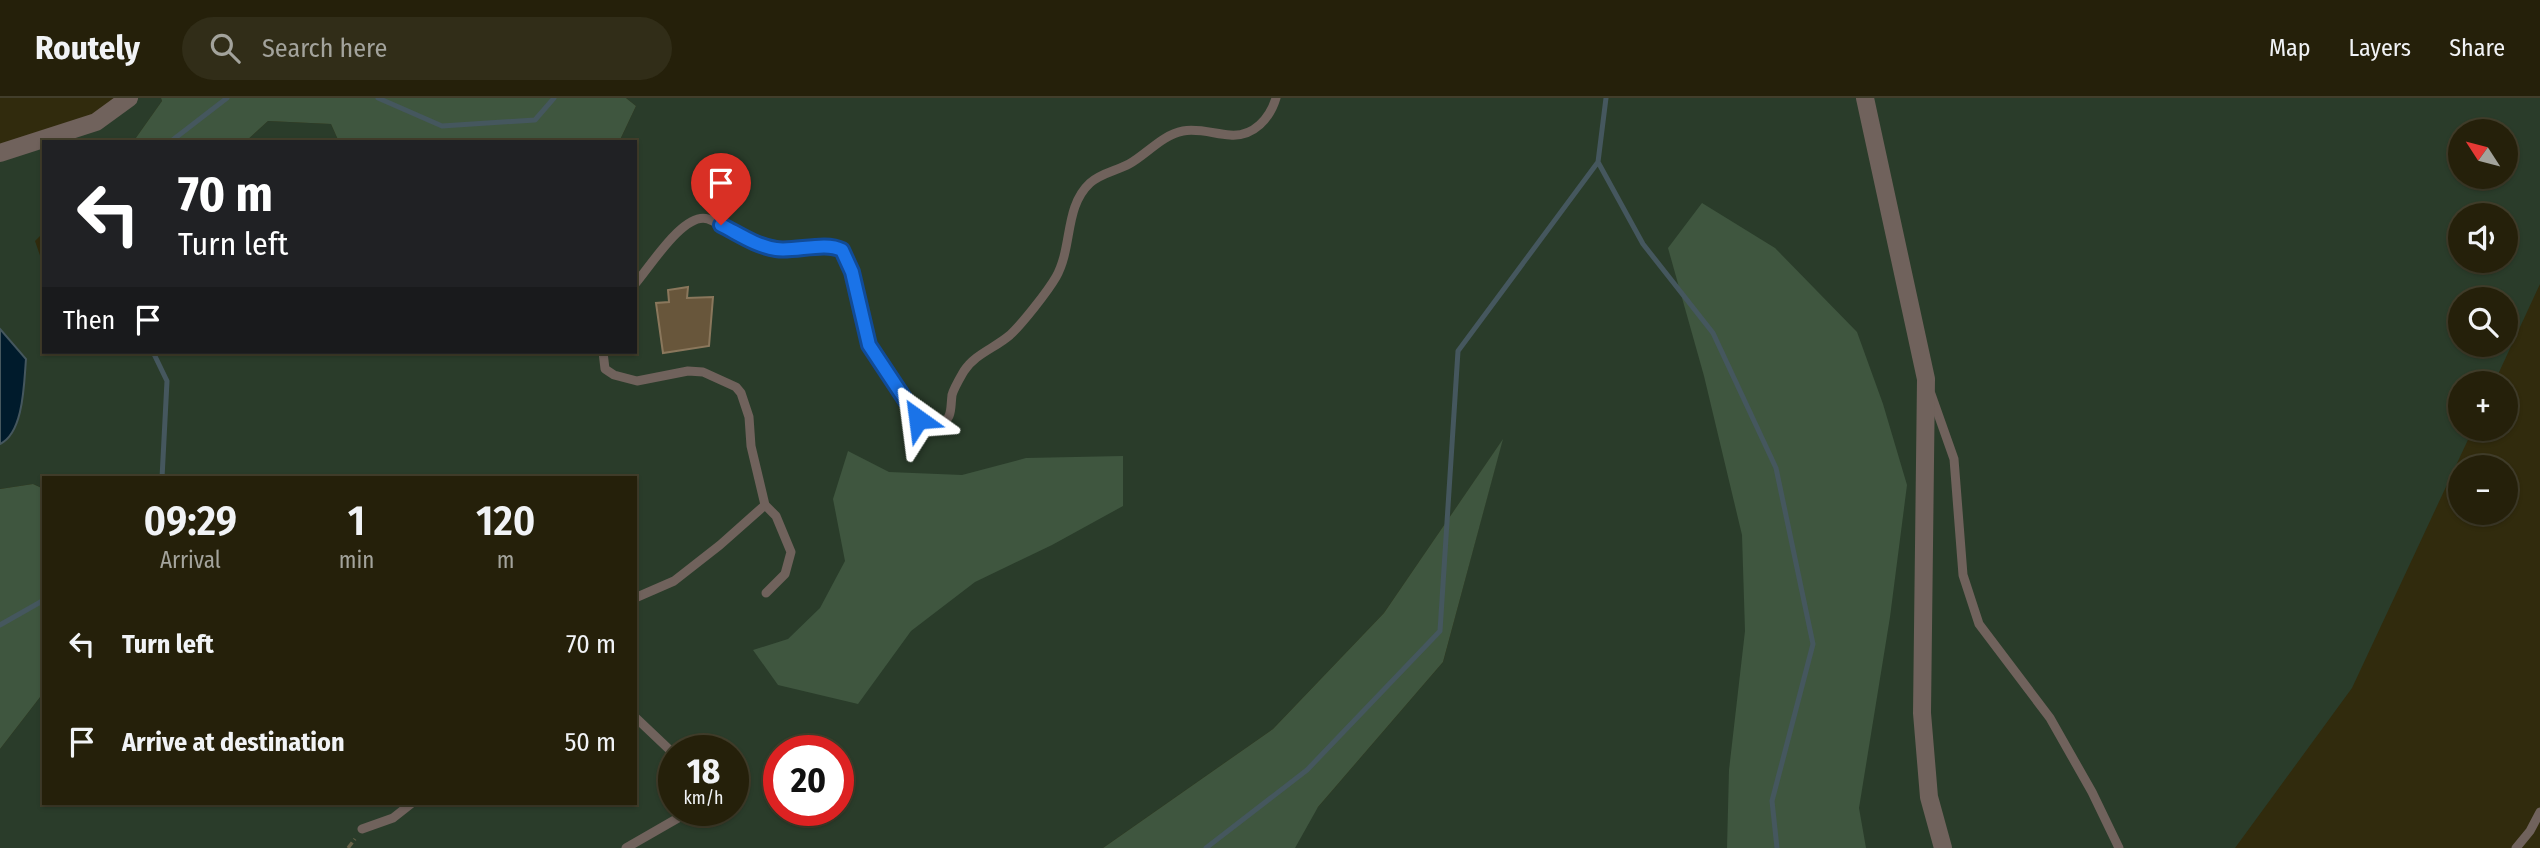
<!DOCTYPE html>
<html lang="en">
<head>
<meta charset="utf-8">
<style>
  :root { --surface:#25200a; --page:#312d18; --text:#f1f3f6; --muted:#a3a39c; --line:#423e2b }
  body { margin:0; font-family:"Fira Sans Condensed",sans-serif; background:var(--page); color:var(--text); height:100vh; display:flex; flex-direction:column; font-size:26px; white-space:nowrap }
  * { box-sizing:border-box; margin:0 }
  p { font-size:23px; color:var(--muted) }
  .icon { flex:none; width:38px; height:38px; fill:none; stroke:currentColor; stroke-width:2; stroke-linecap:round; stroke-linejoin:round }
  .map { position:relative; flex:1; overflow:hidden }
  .panel { position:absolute; left:42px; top:378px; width:595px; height:329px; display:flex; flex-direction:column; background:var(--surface); border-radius:0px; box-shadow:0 2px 5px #0004,0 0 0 2px var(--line) }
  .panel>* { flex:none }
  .guide { position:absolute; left:42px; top:42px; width:595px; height:214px; border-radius:0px; box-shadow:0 2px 5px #0004,0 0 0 2px var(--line); background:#202124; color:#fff; overflow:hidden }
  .needle { width:46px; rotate:306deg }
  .fabs { position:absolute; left:2448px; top:21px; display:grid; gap:14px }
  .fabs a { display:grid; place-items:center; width:70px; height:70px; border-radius:50%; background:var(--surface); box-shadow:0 2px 5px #0004,0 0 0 2px var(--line); font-size:35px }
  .speed { position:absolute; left:658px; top:637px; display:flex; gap:14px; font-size:35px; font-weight:700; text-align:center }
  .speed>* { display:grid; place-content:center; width:91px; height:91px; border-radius:50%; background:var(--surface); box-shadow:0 2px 5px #0004,0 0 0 2px var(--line); line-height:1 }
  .speed small { font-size:18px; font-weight:400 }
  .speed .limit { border:10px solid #d22; background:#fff; color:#111 }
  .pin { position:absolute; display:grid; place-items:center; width:60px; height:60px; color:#fff; margin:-72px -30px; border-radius:50% 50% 50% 0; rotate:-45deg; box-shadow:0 0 7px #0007 }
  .pin .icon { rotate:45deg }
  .me { position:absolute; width:77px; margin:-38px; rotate:329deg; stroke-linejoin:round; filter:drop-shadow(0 0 5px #0008) }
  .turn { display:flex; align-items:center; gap:24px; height:147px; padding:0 21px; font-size:32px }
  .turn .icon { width:91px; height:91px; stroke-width:2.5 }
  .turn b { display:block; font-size:49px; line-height:60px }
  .then { display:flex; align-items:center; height:66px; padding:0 21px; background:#0003; gap:14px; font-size:26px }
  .eta { display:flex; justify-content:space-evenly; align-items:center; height:119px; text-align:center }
  .eta b { font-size:42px; font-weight:600; line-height:49px }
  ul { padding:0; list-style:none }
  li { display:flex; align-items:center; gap:21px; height:98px; padding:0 21px }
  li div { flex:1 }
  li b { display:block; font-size:26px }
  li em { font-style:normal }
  header { display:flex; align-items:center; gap:42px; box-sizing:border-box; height:98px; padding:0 35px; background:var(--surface); border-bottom:2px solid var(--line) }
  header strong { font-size:33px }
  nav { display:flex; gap:38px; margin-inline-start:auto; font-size:24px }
  .search { width:490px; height:63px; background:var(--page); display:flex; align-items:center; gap:18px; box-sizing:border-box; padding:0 24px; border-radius:38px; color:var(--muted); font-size:26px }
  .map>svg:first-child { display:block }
  .green { fill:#2a3c2a; fill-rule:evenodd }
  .forest { fill:#3f563f }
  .water { fill:#001b2c; stroke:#45575e; stroke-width:2 }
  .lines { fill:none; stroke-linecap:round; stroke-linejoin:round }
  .stream { stroke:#45575e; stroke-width:5 }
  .building { fill:#68563b; stroke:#8a775c; stroke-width:2 }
  .path { stroke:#686349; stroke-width:3.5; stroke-dasharray:7 3.5; stroke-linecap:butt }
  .service { stroke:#70625c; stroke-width:9 }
  .minor { stroke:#70625c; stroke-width:18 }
  .tertiary { stroke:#70625c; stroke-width:18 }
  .route-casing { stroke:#114b97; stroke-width:18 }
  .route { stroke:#1a73e8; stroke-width:12 }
</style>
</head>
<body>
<header>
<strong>Routely</strong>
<div class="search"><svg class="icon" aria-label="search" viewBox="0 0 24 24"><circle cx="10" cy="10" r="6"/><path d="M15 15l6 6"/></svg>Search here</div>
<nav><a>Map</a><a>Layers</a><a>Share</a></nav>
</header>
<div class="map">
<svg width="2540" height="750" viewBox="0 0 2540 750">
  <rect width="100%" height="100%" fill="#312b0d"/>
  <path class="green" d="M120 0H161L162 3 133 44H44V134L35 143 44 169V254H635V44H619L636 8 626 0H2540V186L2494 285H2460V331H2473L2352 590 2235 750H1293L1312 716 1443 564 1502 343 1384 515 1273 631 1103 750H0V651L44 594V705H635V380H44V391L33 386 0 391V50L92 20ZM2460 33H2506V79H2460ZM2460 117H2506V163H2460ZM2460 201H2506V247H2460ZM674 653H733V712H674ZM779 653H838V712H779Z
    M268 23 331 26 339 44H245Z"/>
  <path class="forest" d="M161 0H626L636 8 619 44H339L331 26 268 23 245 44H133L162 3Z
    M1702 105 1775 150 1857 234 1883 306 1907 387 1890 519 1859 710 1866 750H1727L1729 672 1745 533 1742 437 1704 278 1668 150Z
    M1503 341 1443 564 1318 709 1295 750H1103L1273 631 1384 515Z
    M848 353 889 374 962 377 1026 360 1123 358V408L1052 447 975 484 911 533 858 606 778 587 753 552 788 541 820 510 845 463 833 401Z
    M33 386 44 391V594L0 651V391Z"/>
  <path class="water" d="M0 231 26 261C24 284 24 335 0 346Z"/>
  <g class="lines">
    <path class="stream" d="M378 0 442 28 535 22 554 0
      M1606 0 1598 64 1643 146 1713 235 1776 370 1813 546 1772 703 1777 750
      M170 44 227 0
      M153 254 167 283 162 380
      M0 527 44 502
      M1206 750 1307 672 1440 533 1458 253 1598 64"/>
  </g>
  <path class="building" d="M688 189 687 200 713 199 709 248 663 255 656 205 669 204 668 192Z"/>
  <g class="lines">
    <path class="path" d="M348 750 355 741"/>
    <path class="service" d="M635 186C650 169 684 113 708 121 727 128 743 142 761 149 786 157 812 147 837 149L842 151 849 164 869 247 918 321 924 327 939 329C953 318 950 314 952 297 954 290 960 280 964 273 975 256 995 250 1010 237 1022 226 1048 193 1056 179 1073 149 1064 109 1090 85 1101 75 1116 73 1129 66 1147 56 1162 37 1183 33 1198 30 1215 36 1230 37 1254 39 1270 20 1276 0
      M603 254 605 271 614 277 637 283 688 273 703 274 736 289 741 295 749 319 751 348 765 407 776 418 791 454 785 476 766 495
      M1931 296 1954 361 1963 477 1979 526 2050 620 2092 694 2119 750
      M635 500 674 483 720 447 765 407
      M635 619 674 656
      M362 731 393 720 412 705
      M626 750 692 712
      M2516 750 2530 733 2540 714"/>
    <path class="minor" d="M1865 0 1926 281 1922 615 1929 699 1943 750"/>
    <path class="tertiary" d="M0 55 96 24 129 0"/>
  </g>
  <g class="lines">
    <defs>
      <path id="route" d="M721 127C739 136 756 148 776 151 795 154 825 143 842 152L852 174 869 247 918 321"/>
    </defs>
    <use href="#route" class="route-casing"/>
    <use href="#route" class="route"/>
  </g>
</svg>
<div class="fabs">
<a><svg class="needle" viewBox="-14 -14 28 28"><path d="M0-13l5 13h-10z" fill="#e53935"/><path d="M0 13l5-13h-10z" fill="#a3a39c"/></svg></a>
<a><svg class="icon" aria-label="sound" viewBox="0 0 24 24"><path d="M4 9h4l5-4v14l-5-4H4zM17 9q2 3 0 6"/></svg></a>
<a><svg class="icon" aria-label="search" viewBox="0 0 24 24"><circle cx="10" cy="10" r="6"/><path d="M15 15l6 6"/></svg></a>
<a>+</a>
<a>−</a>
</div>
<div class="speed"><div>18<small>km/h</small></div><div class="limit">20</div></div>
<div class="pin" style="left:721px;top:127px;background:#d93025"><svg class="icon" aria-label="arrive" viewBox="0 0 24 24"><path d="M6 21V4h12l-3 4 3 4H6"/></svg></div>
<svg class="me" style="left:918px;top:321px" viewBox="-20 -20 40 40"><path d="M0-17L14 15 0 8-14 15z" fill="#1a73e8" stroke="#fff" stroke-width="4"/></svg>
<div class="guide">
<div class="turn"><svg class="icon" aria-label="left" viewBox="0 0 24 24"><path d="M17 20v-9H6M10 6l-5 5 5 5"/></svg><div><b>70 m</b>Turn left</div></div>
<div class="then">Then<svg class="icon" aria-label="arrive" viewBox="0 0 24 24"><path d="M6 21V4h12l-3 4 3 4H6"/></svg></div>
</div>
<section class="panel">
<div class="eta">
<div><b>09:29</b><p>Arrival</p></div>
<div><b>1</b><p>min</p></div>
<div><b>120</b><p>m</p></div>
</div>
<ul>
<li><svg class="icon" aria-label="left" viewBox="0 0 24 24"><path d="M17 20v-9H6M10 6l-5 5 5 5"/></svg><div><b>Turn left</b></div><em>70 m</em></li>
<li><svg class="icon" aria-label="arrive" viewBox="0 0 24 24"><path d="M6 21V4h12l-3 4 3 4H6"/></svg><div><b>Arrive at destination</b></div><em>50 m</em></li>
</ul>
</section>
</div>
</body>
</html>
